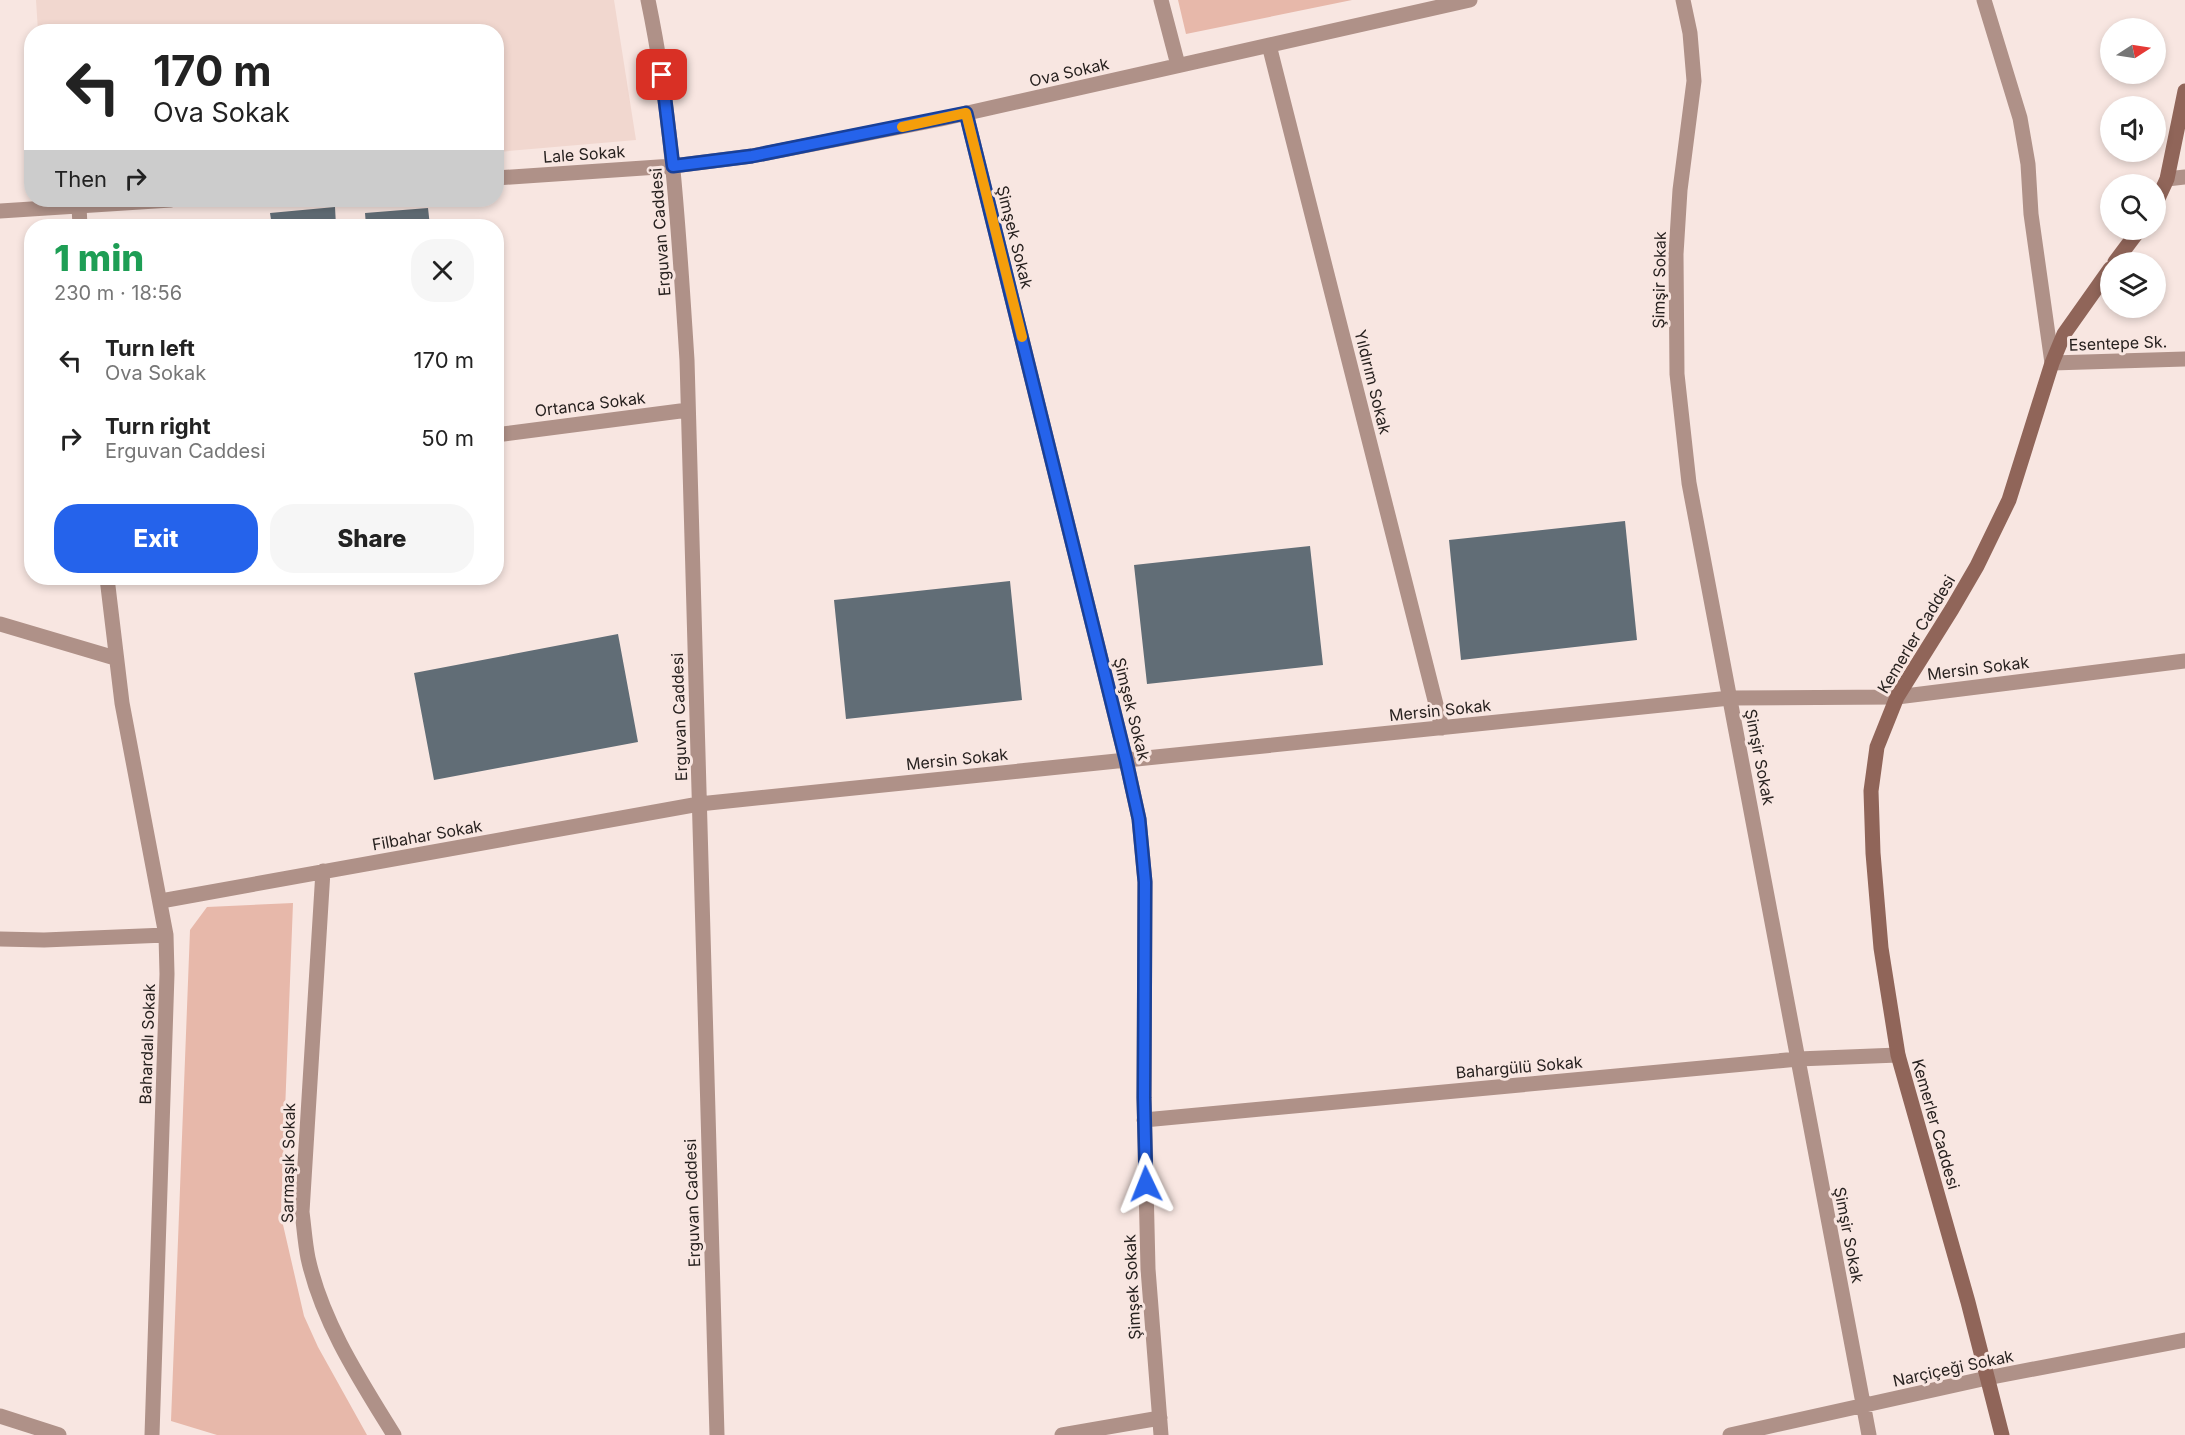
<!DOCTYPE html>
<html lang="en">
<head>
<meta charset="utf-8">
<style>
  :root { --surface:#fff; --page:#f6f6f6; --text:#222; --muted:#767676; --accent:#2563eb }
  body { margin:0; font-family:Inter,sans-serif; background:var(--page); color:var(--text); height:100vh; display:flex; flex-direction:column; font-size:22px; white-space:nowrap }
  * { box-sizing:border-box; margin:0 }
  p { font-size:20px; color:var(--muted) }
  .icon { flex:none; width:33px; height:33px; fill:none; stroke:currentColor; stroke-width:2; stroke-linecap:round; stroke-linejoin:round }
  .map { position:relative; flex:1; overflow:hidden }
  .sheet { position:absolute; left:24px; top:219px; width:480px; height:366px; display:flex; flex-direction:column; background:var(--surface); border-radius:24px; box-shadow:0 3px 9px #0003 }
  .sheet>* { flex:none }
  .top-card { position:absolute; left:24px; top:24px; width:480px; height:183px; border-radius:24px; box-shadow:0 3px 9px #0003; background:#fff; color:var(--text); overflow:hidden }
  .needle { width:39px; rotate:78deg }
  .fabs { position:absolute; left:2100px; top:18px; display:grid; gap:12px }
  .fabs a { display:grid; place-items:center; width:66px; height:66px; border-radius:50%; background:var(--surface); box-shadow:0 3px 9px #0003; font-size:30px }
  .pin { position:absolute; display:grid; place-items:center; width:51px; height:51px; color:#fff; margin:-26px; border-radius:12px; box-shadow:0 3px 9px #0006 }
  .me { position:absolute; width:66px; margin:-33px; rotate:358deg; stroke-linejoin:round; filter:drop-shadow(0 0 4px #0008) }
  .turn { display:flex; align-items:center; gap:21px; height:126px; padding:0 30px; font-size:27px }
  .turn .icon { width:78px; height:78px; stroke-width:2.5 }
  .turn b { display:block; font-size:42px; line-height:51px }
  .then { display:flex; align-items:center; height:57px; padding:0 30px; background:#0003; gap:12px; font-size:22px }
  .round { display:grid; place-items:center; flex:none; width:63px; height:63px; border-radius:24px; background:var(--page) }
  .summary { display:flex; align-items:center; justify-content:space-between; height:102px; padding:0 30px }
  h1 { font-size:36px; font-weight:800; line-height:45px; color:#1e9e55 }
  .primary-button { display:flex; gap:12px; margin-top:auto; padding:12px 30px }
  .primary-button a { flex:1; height:69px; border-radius:24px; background:var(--accent); color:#fff; font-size:24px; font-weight:800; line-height:69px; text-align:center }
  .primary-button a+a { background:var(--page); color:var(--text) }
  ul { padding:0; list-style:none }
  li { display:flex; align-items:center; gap:18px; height:78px; padding:0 30px }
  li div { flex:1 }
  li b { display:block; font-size:22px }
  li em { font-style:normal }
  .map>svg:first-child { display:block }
  .built { fill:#f1d7cf }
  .green { fill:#e7b8aa }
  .building { fill:#616d76 }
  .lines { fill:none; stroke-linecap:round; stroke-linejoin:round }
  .street { stroke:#af9188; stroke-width:15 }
  .secondary { stroke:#906559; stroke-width:15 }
  .route-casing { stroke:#184099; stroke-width:15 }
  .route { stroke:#2563eb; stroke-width:10 }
  .slow { stroke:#f59e0b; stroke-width:10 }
  .labels { text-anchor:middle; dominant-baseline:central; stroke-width:6; stroke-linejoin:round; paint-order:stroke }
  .street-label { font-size:16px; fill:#27211f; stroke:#f8e6e1 }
</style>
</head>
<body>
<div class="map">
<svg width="2185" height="1435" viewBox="0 0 2185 1435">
  <rect width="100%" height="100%" fill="#f8e6e1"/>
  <path class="built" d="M36 0H614L636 140 497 152 496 32 38 31Z"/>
  <path class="green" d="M1178 0H1352L1186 34Z
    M293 903 281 1216 304 1316 318 1347 367 1435H217L171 1421 190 930 207 907Z"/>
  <path class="building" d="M335 207 336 226H272L270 213Z
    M428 208 430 226H366L365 213Z
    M1625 521 1637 640 1461 660 1449 540Z
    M1310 546 1323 665 1147 684 1134 565Z
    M1010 581 1022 700 846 719 834 600Z
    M618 634 638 742 434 780 414 673Z"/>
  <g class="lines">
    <path class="street" d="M648 0C673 119 679 239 687 360L717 1435
      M1161 0 1178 65
      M1683 0 1690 33 1694 81 1680 190 1676 254 1677 374 1689 483 1869 1435
      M1984 0 2020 118 2028 164 2031 214 2052 363 2185 359
      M1269 45 1442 728
      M966 113 1126 760 1139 819 1145 882 1144 1098 1148 1269 1161 1435
      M496 178 673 166 752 156 941 119 1470 0
      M2167 179 2185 177
      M79 206 80 226
      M0 211 171 200
      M496 435 688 410
      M107 578 122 703 166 935 167 974 152 1435
      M0 624 115 658
      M323 871 302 1212C304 1227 305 1243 308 1258 322 1322 360 1380 394 1435
      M161 901 699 804 1730 698 1897 697 2185 661
      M0 939 44 940 166 935
      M1144 1120 1798 1059 1898 1055
      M0 1416 59 1435
      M1062 1435 1160 1418
      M1730 1435 1987 1378 2185 1340"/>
    <path class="secondary" d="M2156 203 2167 179 2185 91
      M2115 262 2139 230
      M2002 1435 1968 1302 1898 1055 1881 948 1873 853 1871 791 1877 747 1897 697 1952 609 1977 566 2009 500 2052 363 2064 334 2110 269"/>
  </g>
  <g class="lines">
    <defs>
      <path id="route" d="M662 75 673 166 752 156 966 113 1126 760 1139 819 1145 882 1144 1098 1146 1184"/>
    </defs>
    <use href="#route" class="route-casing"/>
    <use href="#route" class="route"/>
    <path class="slow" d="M902 127 966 113 1022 337"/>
  </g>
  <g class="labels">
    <g class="street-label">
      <text transform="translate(1069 72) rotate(-13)">Ova Sokak</text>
      <text transform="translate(584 154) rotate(-4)">Lale Sokak</text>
      <text transform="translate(660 232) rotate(-94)">Erguvan Caddesi</text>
      <text transform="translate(1015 237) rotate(76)">Şimşek Sokak</text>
      <text transform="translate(1659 280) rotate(-89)">Şimşir Sokak</text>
      <text transform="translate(2118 343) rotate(-2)">Esentepe Sk.</text>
      <text transform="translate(1373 382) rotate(76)">Yıldırım Sokak</text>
      <text transform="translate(590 404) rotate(-7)">Ortanca Sokak</text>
      <text transform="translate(1916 634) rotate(-59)">Kemerler Caddesi</text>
      <text transform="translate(1978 668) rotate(-7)">Mersin Sokak</text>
      <text transform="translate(1132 709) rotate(76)">Şimşek Sokak</text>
      <text transform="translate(1440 710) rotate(-6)">Mersin Sokak</text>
      <text transform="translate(679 717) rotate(-92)">Erguvan Caddesi</text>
      <text transform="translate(1760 757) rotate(79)">Şimşir Sokak</text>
      <text transform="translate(957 759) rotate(-6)">Mersin Sokak</text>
      <text transform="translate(427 835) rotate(-10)">Filbahar Sokak</text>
      <text transform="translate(147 1044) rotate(-88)">Bahardalı Sokak</text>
      <text transform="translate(1519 1067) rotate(-5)">Bahargülü Sokak</text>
      <text transform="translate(1936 1124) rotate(74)">Kemerler Caddesi</text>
      <text transform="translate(288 1163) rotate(-89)">Sarmaşık Sokak</text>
      <text transform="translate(692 1203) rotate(-92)">Erguvan Caddesi</text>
      <text transform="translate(1849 1235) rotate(79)">Şimşir Sokak</text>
      <text transform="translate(1132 1287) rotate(-93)">Şimşek Sokak</text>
      <text transform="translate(1953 1368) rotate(-12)">Narçiçeği Sokak</text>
    </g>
  </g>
</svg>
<div class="fabs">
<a><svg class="needle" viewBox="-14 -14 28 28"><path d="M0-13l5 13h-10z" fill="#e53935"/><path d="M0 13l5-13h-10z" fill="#767676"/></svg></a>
<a><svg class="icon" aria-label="sound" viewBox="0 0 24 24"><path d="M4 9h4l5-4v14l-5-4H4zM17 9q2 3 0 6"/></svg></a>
<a><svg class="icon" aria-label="search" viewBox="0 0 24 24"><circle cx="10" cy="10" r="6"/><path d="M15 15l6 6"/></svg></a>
<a><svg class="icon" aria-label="layers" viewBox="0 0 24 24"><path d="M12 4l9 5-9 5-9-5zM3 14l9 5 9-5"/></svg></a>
</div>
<div class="pin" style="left:662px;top:75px;background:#d93025"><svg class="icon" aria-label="arrive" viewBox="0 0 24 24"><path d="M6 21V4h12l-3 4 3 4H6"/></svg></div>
<svg class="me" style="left:1146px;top:1184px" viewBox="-20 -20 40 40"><path d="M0-17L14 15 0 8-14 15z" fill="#2563eb" stroke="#fff" stroke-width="4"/></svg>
<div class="top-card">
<div class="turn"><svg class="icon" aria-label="left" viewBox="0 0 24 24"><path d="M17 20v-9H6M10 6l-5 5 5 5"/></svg><div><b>170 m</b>Ova Sokak</div></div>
<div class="then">Then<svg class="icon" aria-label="right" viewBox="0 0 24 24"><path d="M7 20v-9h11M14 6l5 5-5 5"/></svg></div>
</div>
<section class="sheet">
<div class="summary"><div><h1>1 min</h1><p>230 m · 18:56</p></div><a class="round"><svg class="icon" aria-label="close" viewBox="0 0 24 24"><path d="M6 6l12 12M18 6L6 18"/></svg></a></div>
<ul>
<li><svg class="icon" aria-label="left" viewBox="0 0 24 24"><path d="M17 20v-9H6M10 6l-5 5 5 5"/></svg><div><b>Turn left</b><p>Ova Sokak</p></div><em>170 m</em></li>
<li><svg class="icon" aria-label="right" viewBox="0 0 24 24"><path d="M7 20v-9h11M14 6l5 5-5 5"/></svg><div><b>Turn right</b><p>Erguvan Caddesi</p></div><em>50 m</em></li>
</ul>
<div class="primary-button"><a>Exit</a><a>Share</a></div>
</section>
</div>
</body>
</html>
